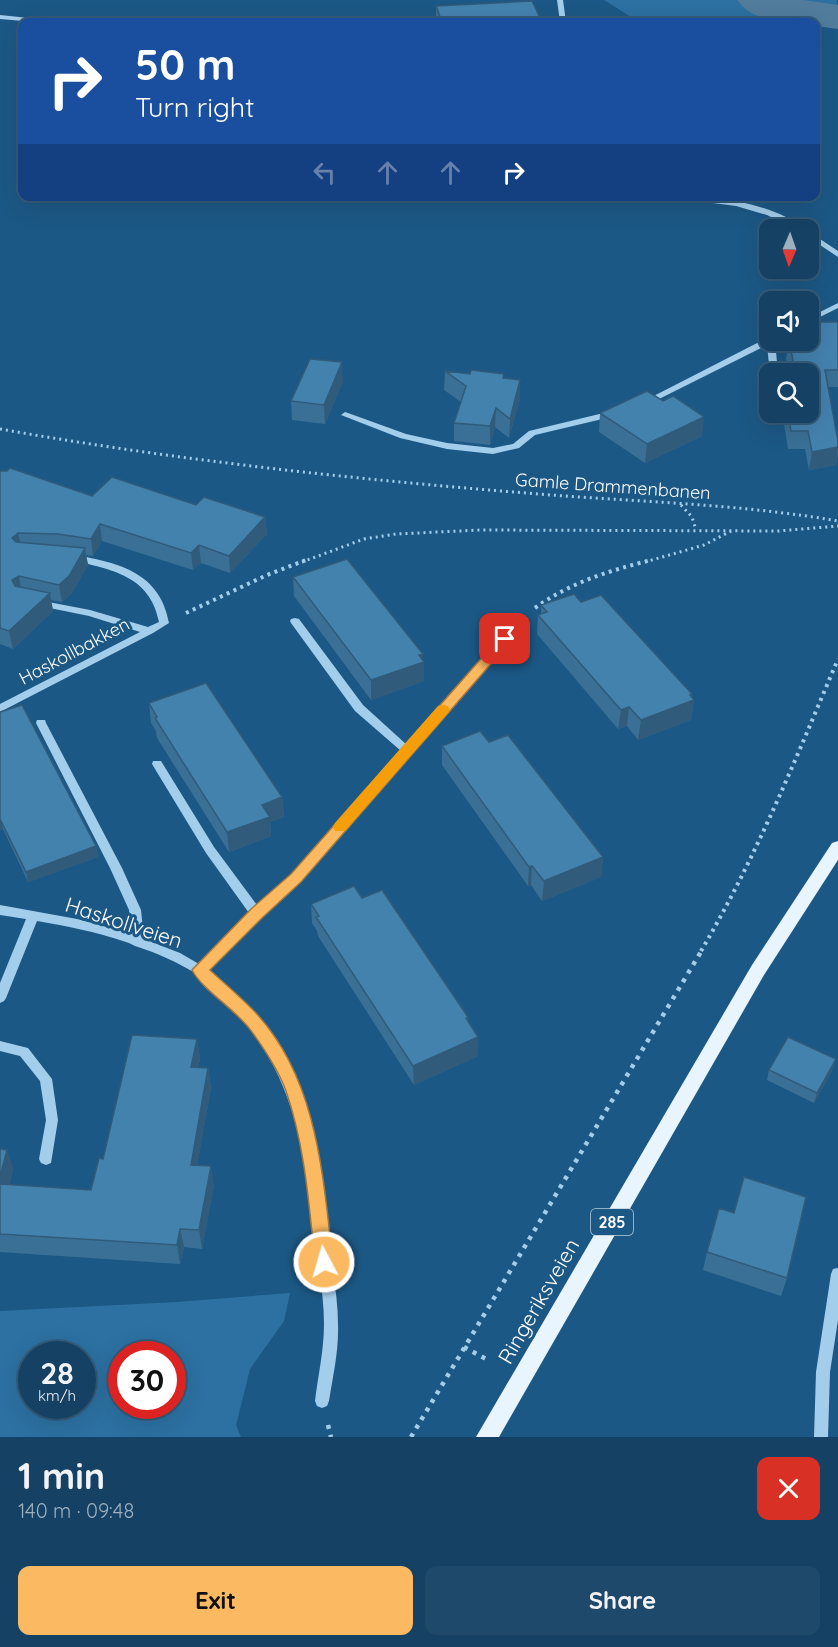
<!DOCTYPE html>
<html lang="en">
<head>
<meta charset="utf-8">
<style>
  :root { --surface:#154264; --page:#1e496a; --text:#f1f3f6; --muted:#9db0bf; --line:#345b78; --accent:#fbb961 }
  body { margin:0; font-family:Quicksand,sans-serif; background:var(--page); color:var(--text); height:100vh; display:flex; flex-direction:column; font-size:22px; white-space:nowrap }
  * { box-sizing:border-box; margin:0 }
  p { font-size:20px; color:var(--muted) }
  .icon { flex:none; width:33px; height:33px; fill:none; stroke:currentColor; stroke-width:2; stroke-linecap:round; stroke-linejoin:round }
  .map { position:relative; height:1437px; overflow:hidden }
  .sheet { display:flex; flex-direction:column; background:var(--surface); flex:1 }
  .sheet>* { flex:none }
  .guide { position:absolute; left:18px; top:18px; width:802px; height:183px; border-radius:12px; box-shadow:0 6px 24px #0002,0 0 0 2px var(--line); background:#1a4fa0; color:#fff; overflow:hidden }
  .needle { width:39px; rotate:182deg }
  .controls { position:absolute; left:759px; top:219px; display:grid; gap:12px }
  .controls a { display:grid; place-items:center; width:60px; height:60px; border-radius:12px; background:var(--surface); box-shadow:0 6px 24px #0002,0 0 0 2px var(--line); font-size:30px }
  .speed { position:absolute; left:18px; top:1341px; display:flex; gap:12px; font-size:30px; font-weight:700; text-align:center }
  .speed>* { display:grid; place-content:center; width:78px; height:78px; border-radius:50%; background:var(--surface); box-shadow:0 6px 24px #0002,0 0 0 2px var(--line); line-height:1 }
  .speed small { font-size:15px; font-weight:400 }
  .speed .limit { border:9px solid #d22; background:#fff; color:#111 }
  .pin { position:absolute; display:grid; place-items:center; width:51px; height:51px; color:#fff; margin:-26px; border-radius:12px; box-shadow:0 3px 9px #0006 }
  .me { position:absolute; width:66px; margin:-33px; rotate:354deg; stroke-linejoin:round; filter:drop-shadow(0 0 4px #0008) }
  .turn { display:flex; align-items:center; gap:21px; height:126px; padding:0 18px; font-size:27px }
  .turn .icon { width:78px; height:78px; stroke-width:2.5 }
  .turn b { display:block; font-size:42px; line-height:51px }
  .lanes { display:flex; align-items:center; height:57px; padding:0 18px; background:#0003; justify-content:center; gap:30px; direction:ltr }
  .lanes .off { opacity:.35 }
  .round { display:grid; place-items:center; flex:none; width:63px; height:63px; border-radius:12px; background:var(--page) }
  .head { display:flex; align-items:center; justify-content:space-between; height:102px; padding:0 18px }
  h1 { font-size:36px; font-weight:700; line-height:45px }
  .action { display:flex; gap:12px; margin-top:auto; padding:12px 18px }
  .action a { flex:1; height:69px; border-radius:12px; background:var(--accent); color:#111; font-size:24px; font-weight:700; line-height:69px; text-align:center }
  .action a+a { background:var(--page); color:var(--text) }
  .map>svg:first-child { display:block }
  .green { fill:#2c71a2; fill-rule:evenodd }
  .lines { fill:none; stroke-linecap:round; stroke-linejoin:round }
  .river { fill:#517c9c; fill-rule:evenodd }
  .path-far2 { stroke:#a3ceeb; stroke-width:3; stroke-dasharray:2 4; stroke-linecap:butt }
  .path-far1 { stroke:#a3ceeb; stroke-width:4; stroke-dasharray:3 4.5; stroke-linecap:butt }
  .path { stroke:#a3ceeb; stroke-width:4.5; stroke-dasharray:4 6; stroke-linecap:butt }
  .minor { fill:#a3ceeb; fill-rule:evenodd }
  .major { fill:#e8f4fe; fill-rule:evenodd }
  .wall { fill:#3a7096 }
  .shaded-wall { fill:#305b7a }
  .building { fill:#4482ae; stroke:#305b7a; stroke-width:1.5 }
  .route { fill:#fbb961; stroke:#a3783f; stroke-width:1.5 }
  .slow { fill:#f59e0b }
  .labels { text-anchor:middle; dominant-baseline:central; stroke-width:6; stroke-linejoin:round; paint-order:stroke }
  .shield { fill:#1c5885; stroke:#bbcdda; stroke-width:1.5 }
  .shield-label { font-size:16px; font-weight:bold; fill:#fff }
  .street-label { font-size:18px; fill:#fff; stroke:#1c5885 }
  .near-street-label { font-size:21px; fill:#fff; stroke:#1c5885 }
</style>
</head>
<body>
<div class="map">
<svg width="838" height="1437" viewBox="0 0 838 1437">
  <rect width="100%" height="100%" fill="#1c5885"/>
  <path class="green" d="M604 0H837L838 21 816 29V22H639Z
    M290 1293 284 1321 250 1369 236 1425 241 1437H0V1311L177 1302ZM32 1354H82V1406H32ZM122 1354H172V1406H122Z"/>
  <g class="lines">
    <path class="river" d="M737 0H803L838 5V29L816 26V22C789 22 754 24 737 0Z"/>
    <path class="path-far2" d="M0 429C175 460 350 479 526 493 631 502 735 503 838 521
      M681 505 692 517 696 530
      M302 562 364 539 396 534 480 530 778 531 838 526
      M645 562 704 545 733 530"/>
    <path class="path-far1" d="M535 608C571 582 609 571 651 560
      M186 613 267 575 306 560
      M701 951C756 858 796 758 838 659"/>
    <path class="path" d="M464 1347 488 1360
      M328 1425 331 1437
      M411 1437 702 950"/>
    <path class="minor" d="M557 0H563L566 22H560Z
      M0 15 48 20 51 22H35L0 19Z
      M660 196C709 196 766 199 807 230H798L767 215 736 206Z
      M808 231 838 251V257L808 237Z
      M838 303V308L808 323V318Z
      M767 338H770V340H775L778 374H770L767 345 647 405H641L640 403Z
      M612 411 616 414 615 416 535 435 519 448 493 454 447 449 400 438 341 415 345 412 348 413 406 434 447 443 493 448 513 444 529 431Z
      M75 555C120 563 160 573 169 623L153 633 0 712V704L140 632 89 616 35 605 33 603 35 601 38 600 90 610 148 627 159 622C150 575 111 570 72 560L70 558Z
      M295 618 299 619 363 705 407 745 515 621 519 620 524 623 300 881 260 916 208 970C297 1038 316 1129 327 1234 331 1264 338 1294 338 1324 339 1350 333 1376 329 1401L327 1406 322 1408 317 1406 315 1401C318 1376 324 1350 324 1324 324 1291 316 1257 313 1225 305 1148 292 1078 241 1017 228 1001 213 985 195 973 177 962 157 953 138 947 134 946 130 943 126 942 97 932 67 926 37 921L6 998 4 1001 0 1003V983L26 919 0 915V905L77 919 132 934 129 910 110 868 36 723 37 720H45L46 723 122 868 141 910 144 939 180 953 199 964 249 913 206 853 152 764 153 761H161L214 847 257 905 292 875 401 751 355 711 291 623 290 621 291 619Z
      M0 1041 28 1048 52 1079 58 1120 51 1163 46 1165 41 1163 39 1159 46 1120 40 1081 20 1056 0 1051Z
      M838 1268V1320L830 1372 828 1437H814L816 1372 831 1274 833 1269Z"/>
    <path class="major" d="M838 841V860L764 975 499 1437H476L752 965 832 843Z"/>
  </g>
  <path class="wall" d="M436 6 542 22H436Z
    M838 322V387H828L838 441V453L836 465 809 470 805 449H788L782 412H808V374H789L786 359 789 342H796V340H808Z
    M445 371 504 378 520 399 509 438 495 427 490 445 454 441V423L461 402 444 390Z
    M343 381 325 424 292 420 291 401Z
    M663 401 702 436 645 463 599 432 600 413Z
    M0 471 92 496 196 505 265 517 267 534 230 573 201 563 193 570 102 541 93 556 86 555 88 565 72 593 62 602 51 600 53 611 13 649 0 644Z
    M293 577 423 660 424 681 371 700 294 596Z
    M581 602 692 694V697L694 700 691 720 638 740 627 726 618 729 537 634 538 615 541 614V605Z
    M149 703 282 797 284 817 270 822 271 836 229 852 157 738 156 731 151 723Z
    M0 712 96 846 98 857 28 882 3 829 0 830Z
    M489 742 603 857 601 877 542 901 531 885 528 886 442 765V746Z
    M362 898 468 1017V1022L478 1056 414 1085 318 936 317 931 312 923 311 904Z
    M197 1039 200 1058 198 1068H208L211 1088 197 1165 214 1185 202 1249 184 1247 180 1264 0 1252V1149L13 1168 9 1185 91 1190 103 1159Z
    M836 1059 833 1069 814 1103 767 1080 769 1070Z
    M707 1252 787 1278 781 1296 703 1270Z"/>
  <path class="shaded-wall" d="M342 362 343 381 325 424 324 405Z
    M520 380V399L509 438 510 419Z
    M496 408 495 427 490 445V426Z
    M704 417 702 436 645 463 647 444Z
    M838 447 836 465 809 470 812 452Z
    M265 517 267 534 230 573 229 556Z
    M100 524 102 541 93 556 91 539Z
    M18 533 22 550 12 538Z
    M199 545 201 563 193 570 191 553Z
    M85 548 88 565 72 593 62 602 59 585Z
    M19 576 22 594 15 597 12 580Z
    M50 593 53 611 13 649 9 631Z
    M423 654V662H424V681L371 700V680Z
    M692 694 691 701 694 700 691 720 638 740 641 720Z
    M629 707 627 726 618 729 621 710Z
    M282 797 284 817 270 822 271 836 229 852 227 832 262 805Z
    M0 819 3 829 0 830Z
    M96 846 98 857 28 882 26 872Z
    M603 857 601 877 542 901 544 881Z
    M532 866 531 885 528 886 529 867Z
    M478 1037V1056L414 1085 413 1066Z
    M197 1039 200 1058 194 1086 191 1067Z
    M836 1059 833 1069 814 1103 817 1093Z
    M208 1068 211 1088 194 1183 191 1165Z
    M7 1150 13 1168 4 1203 0 1190V1177Z
    M211 1166 214 1185 202 1249 199 1230Z
    M180 1229 184 1247 180 1264 177 1245Z"/>
  <path class="building" d="M532 1 542 22H442L436 6Z
    M808 322H838V370H825L838 441V447L812 452 808 431H791L788 412H808V374H796L789 342H803V340H808Z
    M310 359 342 362 324 405 291 401Z
    M471 370 504 374 503 378 520 380 510 419 496 408 490 426 454 423 466 386 445 371 470 374Z
    M647 391 663 401 673 396 704 417 647 444 600 413Z
    M10 468 92 496 112 477 196 505 204 497 265 517 229 556 199 545 191 553 100 524 91 539 58 534 18 533 12 538 16 542 85 548 69 576 59 585 19 576 12 580 15 586 50 593 9 631 0 628V471H7Z
    M347 559 423 654 419 655 424 662 371 680 293 577Z
    M574 594 581 602 601 595 692 694 690 695 694 700 641 720 629 707 621 710 538 615 547 612 541 605Z
    M206 683 282 797 262 805 270 817 227 832 155 718 157 717 149 703Z
    M22 705 96 846 26 872 0 819V712Z
    M480 731 489 742 508 735 603 857 544 881 532 866 529 867 442 746Z
    M354 886 362 898 382 890 468 1017 466 1018 478 1037 413 1066 316 917 319 916 311 904Z
    M132 1035 197 1039 191 1067 208 1068 191 1165 211 1166 199 1230 180 1229 177 1245 0 1234V1184L91 1190 99 1158 103 1159Z
    M788 1037 836 1059 817 1093 769 1070Z
    M0 1149 7 1150 0 1177Z
    M744 1177 806 1197 787 1278 707 1252 719 1208 734 1213Z"/>
  <path class="route" d="M505 635 510 636 512 639 510 642 301 882 262 918 210 970C225 984 242 998 256 1013 318 1080 323 1177 333 1262L330 1268 324 1270 318 1268 315 1262C309 1205 305 1146 286 1091 278 1069 265 1050 252 1032 237 1010 203 991 192 970L251 909 291 874 501 636Z"/>
  <path class="slow" d="M443 705 448 706 450 710 448 713 345 831H335L333 827 335 823 438 706Z"/>
  <g class="labels">
    <rect class="shield" x="591" y="1209" width="42" height="26" rx="4.5"/>
    <g class="shield-label">
      <text x="612" y="1222">285</text>
    </g>
    <g class="street-label">
      <text transform="translate(613 486) rotate(4)">Gamle Drammenbanen</text>
      <text transform="translate(74 651) rotate(-28)">Haskollbakken</text>
    </g>
    <g class="near-street-label">
      <text transform="translate(124 922) rotate(18)">Haskollveien</text>
      <text transform="translate(538 1301) rotate(-60)">Ringeriksveien</text>
    </g>
  </g>
</svg>
<div class="controls">
<a><svg class="needle" viewBox="-14 -14 28 28"><path d="M0-13l5 13h-10z" fill="#e53935"/><path d="M0 13l5-13h-10z" fill="#9db0bf"/></svg></a>
<a><svg class="icon" aria-label="sound" viewBox="0 0 24 24"><path d="M4 9h4l5-4v14l-5-4H4zM17 9q2 3 0 6"/></svg></a>
<a><svg class="icon" aria-label="search" viewBox="0 0 24 24"><circle cx="10" cy="10" r="6"/><path d="M15 15l6 6"/></svg></a>
</div>
<div class="speed"><div>28<small>km/h</small></div><div class="limit">30</div></div>
<div class="pin" style="left:505px;top:639px;background:#d93025"><svg class="icon" aria-label="arrive" viewBox="0 0 24 24"><path d="M6 21V4h12l-3 4 3 4H6"/></svg></div>
<svg class="me" style="left:324px;top:1262px" viewBox="-20 -20 40 40"><circle r="17" fill="#fbb961" stroke="#fff" stroke-width="3"/><path d="M0-11L8 9 0 5-8 9z" fill="#fff"/></svg>
<div class="guide">
<div class="turn"><svg class="icon" aria-label="right" viewBox="0 0 24 24"><path d="M7 20v-9h11M14 6l5 5-5 5"/></svg><div><b>50 m</b>Turn right</div></div>
<div class="lanes"><svg class="icon off" aria-label="left" viewBox="0 0 24 24"><path d="M17 20v-9H6M10 6l-5 5 5 5"/></svg><svg class="icon off" aria-label="ahead" viewBox="0 0 24 24"><path d="M12 20V5M6 11l6-6 6 6"/></svg><svg class="icon off" aria-label="ahead" viewBox="0 0 24 24"><path d="M12 20V5M6 11l6-6 6 6"/></svg><svg class="icon" aria-label="right" viewBox="0 0 24 24"><path d="M7 20v-9h11M14 6l5 5-5 5"/></svg></div>
</div>
</div>
<section class="sheet">
<div class="head"><div><h1>1 min</h1><p>140 m · 09:48</p></div><a class="round" style="background:#d93025;color:#fff"><svg class="icon" aria-label="close" viewBox="0 0 24 24"><path d="M6 6l12 12M18 6L6 18"/></svg></a></div>
<div class="action"><a>Exit</a><a>Share</a></div>
</section>
</body>
</html>
